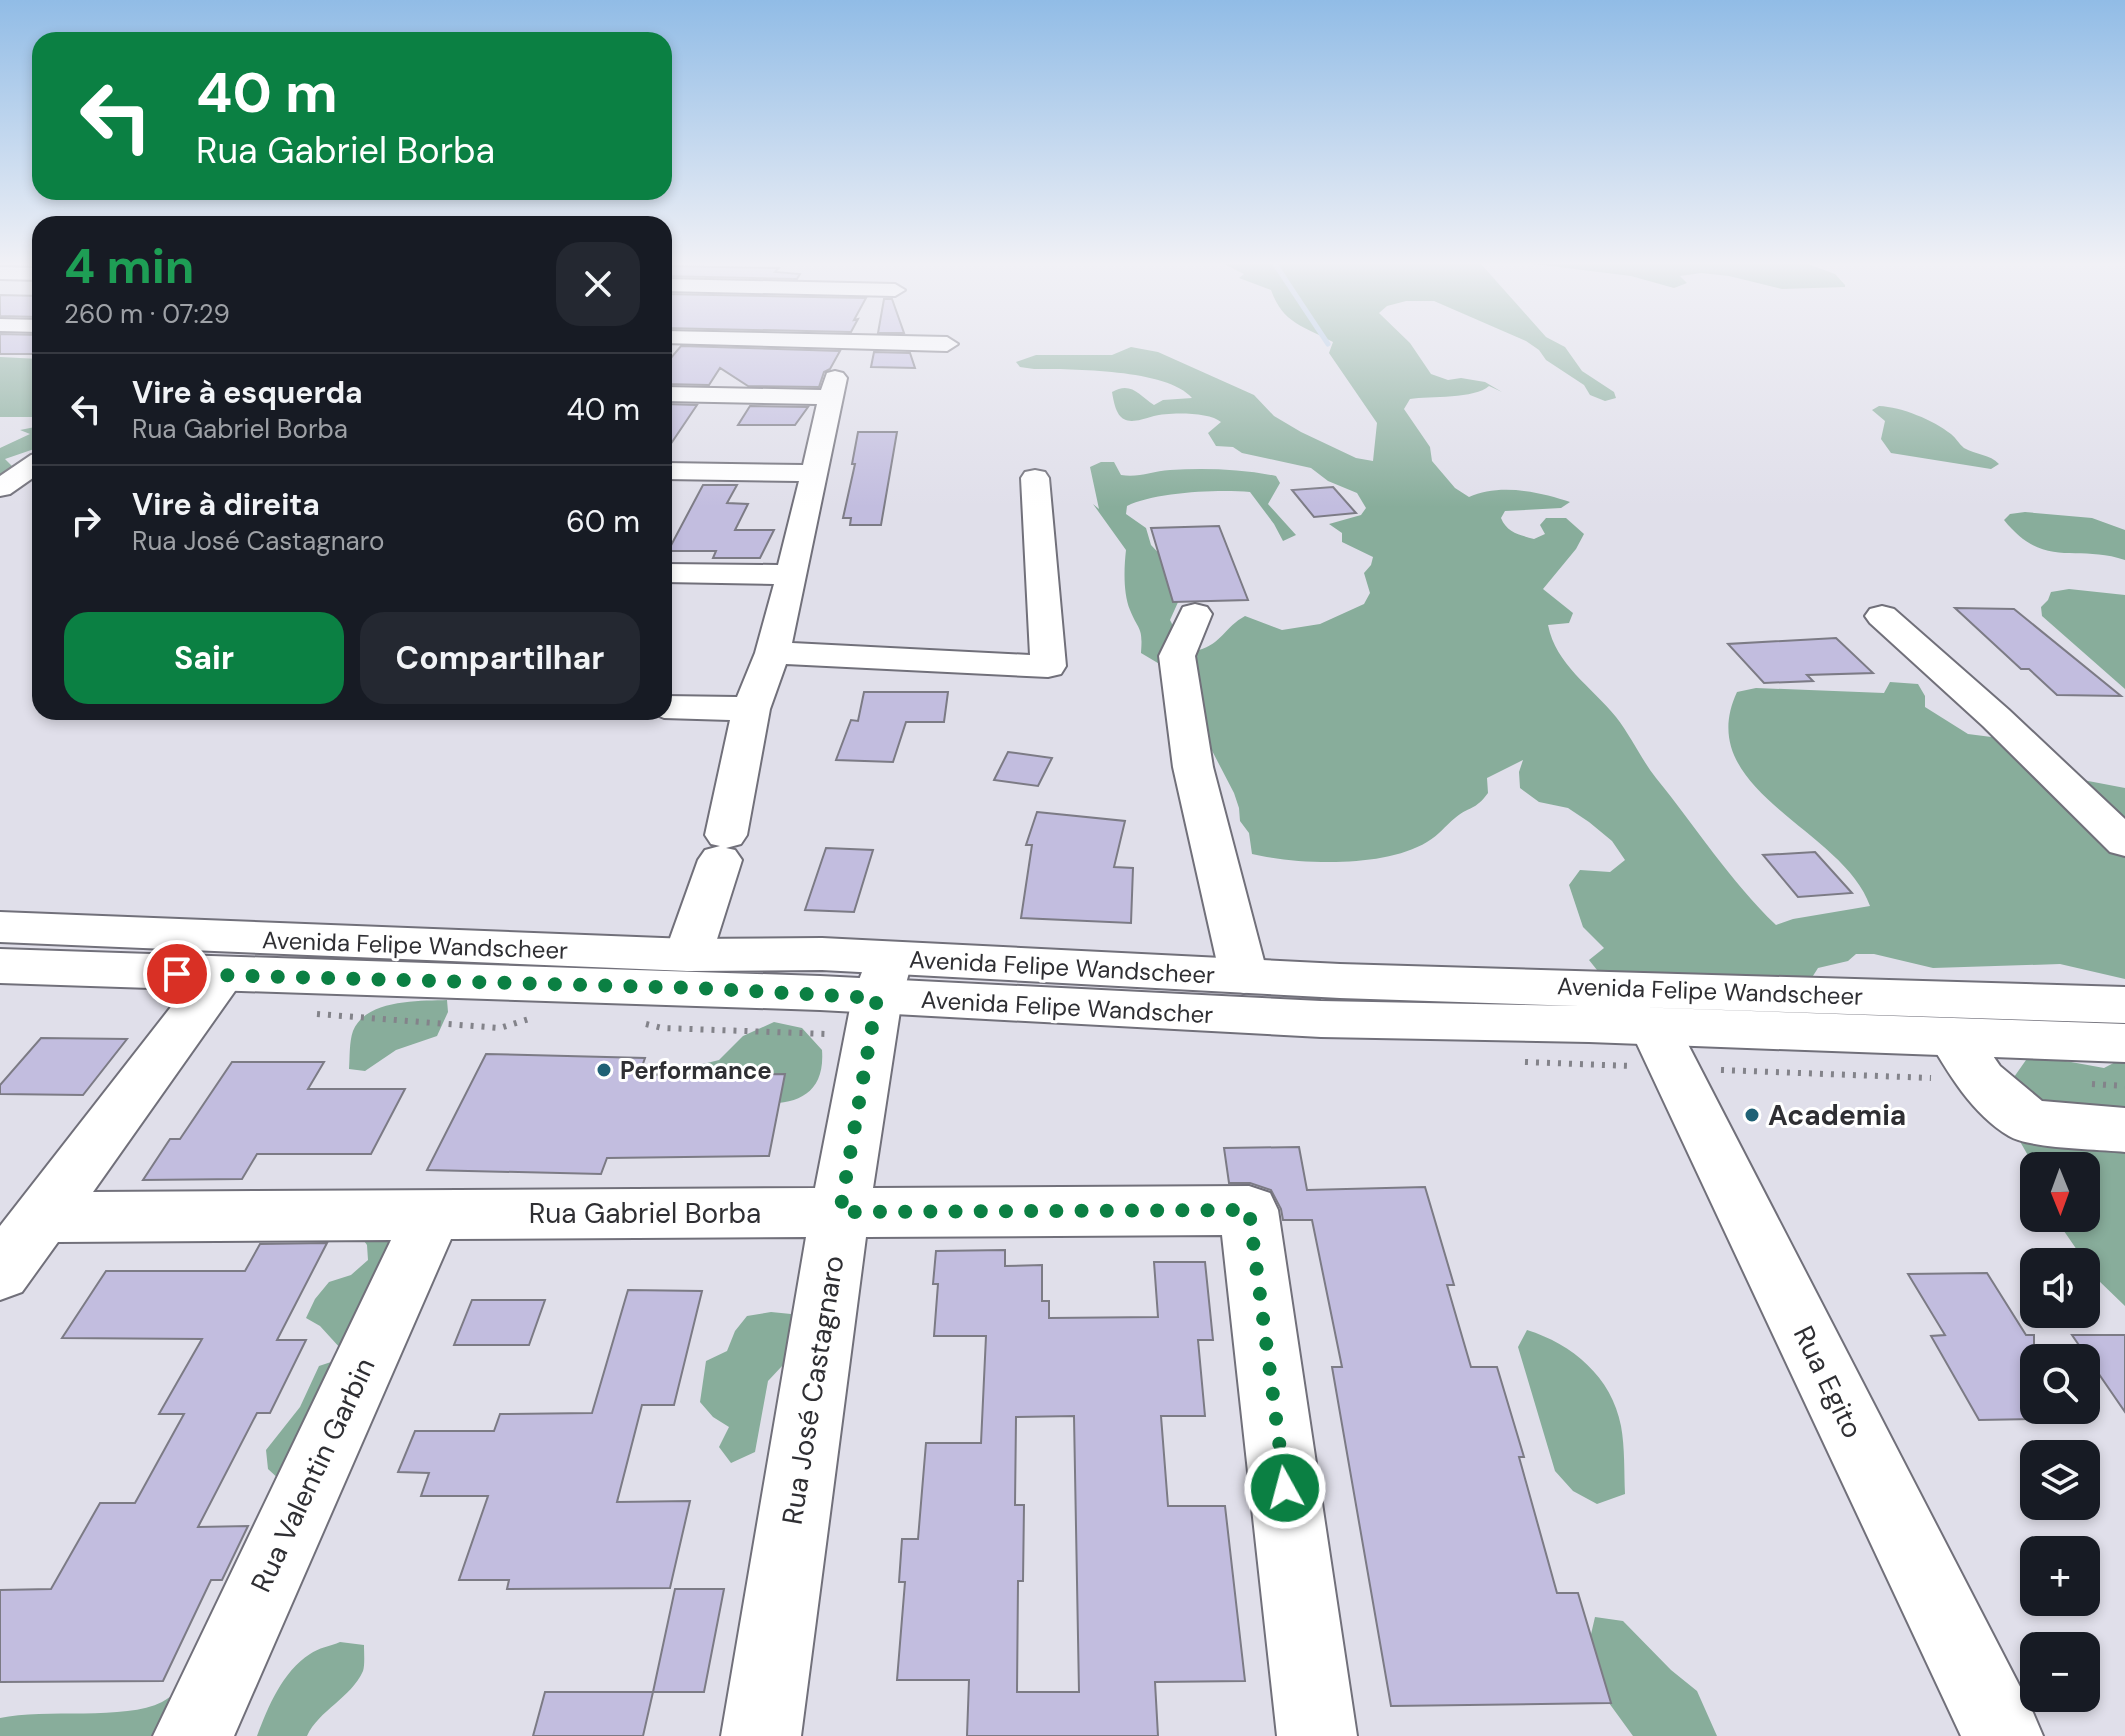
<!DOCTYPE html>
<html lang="pt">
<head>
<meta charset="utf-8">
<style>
  :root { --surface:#171b24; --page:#242831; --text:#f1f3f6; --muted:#9ea1a6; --line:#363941; --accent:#0b8043 }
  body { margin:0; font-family:"DM Sans",sans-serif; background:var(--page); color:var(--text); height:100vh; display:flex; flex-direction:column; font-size:30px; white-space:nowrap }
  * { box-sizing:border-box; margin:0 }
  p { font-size:26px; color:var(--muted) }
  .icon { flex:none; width:44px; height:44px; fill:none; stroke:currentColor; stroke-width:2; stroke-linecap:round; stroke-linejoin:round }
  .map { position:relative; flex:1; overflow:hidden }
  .drawer { position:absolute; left:32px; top:216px; width:640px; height:504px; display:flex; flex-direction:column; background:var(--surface); border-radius:24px; box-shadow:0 4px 12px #0003 }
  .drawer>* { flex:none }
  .banner { position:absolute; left:32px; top:32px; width:640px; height:168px; border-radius:24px; box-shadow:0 4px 12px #0003; background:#0b8043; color:#fff; overflow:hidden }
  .needle { width:52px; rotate:179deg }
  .buttons { position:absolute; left:2020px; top:1152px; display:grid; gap:16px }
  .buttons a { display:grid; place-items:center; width:80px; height:80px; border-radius:16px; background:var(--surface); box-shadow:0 4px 12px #0003; font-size:40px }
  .pin { position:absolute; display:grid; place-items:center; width:68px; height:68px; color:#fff; margin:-34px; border:4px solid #fff; border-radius:50%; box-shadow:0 2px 8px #0007 }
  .me { position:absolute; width:88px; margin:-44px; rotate:353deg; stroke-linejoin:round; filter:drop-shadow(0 0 6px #0008) }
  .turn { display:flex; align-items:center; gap:28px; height:168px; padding:0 32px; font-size:36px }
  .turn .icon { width:104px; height:104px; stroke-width:2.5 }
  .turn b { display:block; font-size:56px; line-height:68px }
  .round { display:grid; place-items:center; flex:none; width:84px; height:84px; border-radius:24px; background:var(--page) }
  .summary { display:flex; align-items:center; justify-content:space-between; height:136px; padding:0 32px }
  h1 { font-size:48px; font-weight:700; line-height:60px; color:#1e9e55 }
  .action { display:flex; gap:16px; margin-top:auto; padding:16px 32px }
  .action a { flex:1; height:92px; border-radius:24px; background:var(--accent); color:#fff; font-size:32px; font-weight:700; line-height:92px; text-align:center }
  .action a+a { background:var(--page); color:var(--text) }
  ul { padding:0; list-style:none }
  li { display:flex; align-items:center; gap:24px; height:112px; padding:0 32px; border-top:2px solid var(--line) }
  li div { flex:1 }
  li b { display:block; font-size:30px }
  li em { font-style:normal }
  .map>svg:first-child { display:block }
  .forest { fill:#88ad9b }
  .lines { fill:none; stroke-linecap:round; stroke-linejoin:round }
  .stream { stroke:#afc9e4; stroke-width:5 }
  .building { fill:#c2bddf; stroke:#7c7b85; stroke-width:2; fill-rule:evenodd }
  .minor-casing { stroke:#71707a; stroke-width:4 }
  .major-casing { stroke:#71707a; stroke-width:4 }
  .path { stroke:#83838a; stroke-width:6; stroke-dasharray:3 8; stroke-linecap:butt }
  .minor { fill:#fff; fill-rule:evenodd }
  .major { fill:#fff; fill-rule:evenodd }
  .route { stroke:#0b8043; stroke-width:14; stroke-dasharray:0 25.2 }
  .poi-dot { fill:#1f6175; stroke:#fff; stroke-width:3 }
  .labels { text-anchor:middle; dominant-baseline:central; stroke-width:6; stroke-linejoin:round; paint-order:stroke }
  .street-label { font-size:24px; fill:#2f2f33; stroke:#fff }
  .poi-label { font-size:24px; font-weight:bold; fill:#2f2f33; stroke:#fff; text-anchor:start }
  .near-poi-label { font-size:28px; font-weight:bold; fill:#2f2f33; stroke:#fff; text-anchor:start }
  .near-street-label { font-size:28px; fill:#2f2f33; stroke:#fff }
</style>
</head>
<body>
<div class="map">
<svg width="2125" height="1736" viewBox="0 0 2125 1736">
  <rect width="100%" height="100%" fill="#e0dfea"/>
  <path class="forest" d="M1224 264H1481L1546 337 1565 347 1582 371 1614 392 1616 398 1605 401 1590 395 1584 385 1546 360 1539 350 1526 341 1434 301H1406L1387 306 1379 313 1410 343 1431 374 1448 380 1461 378 1485 382 1502 392 1489 386C1475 399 1430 396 1410 399L1404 409 1430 447 1432 461 1455 488 1469 497C1499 483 1541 492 1570 502L1561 508 1505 511 1501 518C1507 533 1520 535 1534 539L1545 534 1540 525 1546 518H1566L1584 534 1576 549 1543 589 1573 613 1569 623 1548 625C1556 665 1591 686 1616 717 1631 736 1641 759 1656 778 1696 827 1730 881 1776 925L1793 919 1870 906C1843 828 1691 791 1737 692L1756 688 1884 693 1890 682 1918 684 1925 696V707L1968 734 2007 739 2083 780 2125 788V979L2060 964 1933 968 1874 954H1856L1848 961 1818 968 1811 979 1610 975 1597 970 1589 960 1604 948 1583 927 1569 885 1580 870 1610 872 1625 860 1612 841 1589 822 1568 808 1539 802 1520 788 1519 772 1523 760 1487 778 1488 793C1475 811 1469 806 1455 818 1445 826 1439 835 1427 842 1384 868 1300 865 1252 854L1249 833 1240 821 1239 808 1234 793 1207 741 1183 678 1141 653C1143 626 1139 632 1130 610 1123 593 1124 568 1126 550L1093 504 1099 509 1090 467 1101 462H1114L1121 475C1139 478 1152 471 1170 470 1205 468 1241 469 1276 476L1280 483 1268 504 1296 535 1283 541 1274 524 1250 492C1219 489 1154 492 1127 506L1126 514 1146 528 1151 545 1167 562 1179 600 1170 620C1177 635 1185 642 1199 650 1221 644 1225 627 1245 616L1282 630 1320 624 1364 604 1370 593 1364 573 1371 565 1373 557 1342 542V533L1329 524 1361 515 1366 508 1357 493 1328 481 1311 468 1242 453 1233 447 1216 446 1208 433 1221 422C1210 412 1169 412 1154 416 1126 425 1117 424 1112 392 1131 381 1139 395 1154 405L1163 400 1192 398C1168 369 1071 369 1034 369L1020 367 1016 362 1036 355H1112L1131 347 1158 352 1254 395 1274 416 1301 432 1356 458 1373 461 1377 423 1329 353 1333 342C1304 326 1283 324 1271 290L1239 278 1244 274Z
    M1534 264H1808L1835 274 1845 285V287L1782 289 1729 276 1701 273 1680 276 1687 283 1674 288 1631 276Z
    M0 357 40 359V417H0Z
    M1879 406C1902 407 1933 420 1951 434 1956 438 1959 444 1964 448 1976 455 1990 454 1999 464L1991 469 1891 453 1881 439 1885 421 1872 410Z
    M40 426V447L5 459 15 469 0 482V448L30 434 20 430Z
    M2025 512 2092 518 2125 530V560C2076 543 2045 571 2004 520L2010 514Z
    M2069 589 2125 595V689L2042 616 2041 607 2048 600 2051 592Z
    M447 1000 448 1012 437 1036 396 1050 365 1071 349 1069C350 1057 349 1042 353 1031 366 999 419 1001 447 1000Z
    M774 1022 802 1028 822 1050C829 1144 690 1088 641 1076L679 1070 719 1060 743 1036Z
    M2125 1057V1306L2097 1279 2055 1218H2086V1166H2034L2010 1124 2000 1097 2026 1060H2060L2104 1068Z
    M402 1217 341 1349 320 1326 306 1318 315 1299 329 1282 351 1275 368 1260 367 1245 359 1234Z
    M771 1312 791 1314 803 1328 798 1349 768 1381 755 1452 731 1463 719 1447 729 1427 713 1417 700 1402 706 1361 727 1351 735 1331 747 1316Z
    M1527 1330C1572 1344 1612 1377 1621 1426 1625 1448 1624 1472 1625 1494L1597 1504 1573 1491 1555 1471 1518 1347Z
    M343 1358 281 1481 268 1469 266 1450 300 1407 319 1366Z
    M1595 1617 1623 1621 1671 1670 1697 1691 1717 1736H1633L1609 1703 1589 1643Z
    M340 1642 364 1645C364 1653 365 1665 363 1671 351 1698 319 1710 307 1736H257C268 1707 282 1672 310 1654 318 1648 331 1646 340 1642Z
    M191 1679 206 1736H0V1718C45 1708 125 1721 162 1702 172 1697 182 1686 191 1679Z"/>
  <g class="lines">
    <path class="stream" d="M1275 264 1328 344"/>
  </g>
  <path class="building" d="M664 266 779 268 775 272 800 274 797 279 664 276Z
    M664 294 866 298 854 320 858 319 851 332 664 328Z
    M0 295 40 296V317L0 316Z
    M884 299H892L904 333H878Z
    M0 334 40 335V354H0Z
    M681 346 840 351 830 369 824 372 819 387 748 386 720 368 709 385 664 384V366Z
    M874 352 910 353 915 368 871 367Z
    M664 404 697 405 664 454Z
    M750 406 808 407 795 425H738Z
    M858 432H897L881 525H850L851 518H843L855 464H852Z
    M703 485H737L727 503 748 504 735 530H774L760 558H713L716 551H668Z
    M1333 487 1356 513 1314 517 1292 490Z
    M1219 526 1248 600 1173 602 1151 528Z
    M1955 608 2014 609 2121 696 2057 695 2029 669H2021Z
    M1836 638 1873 673 1807 675 1813 681 1764 683 1728 644Z
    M864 692H948L944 722H906L893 762 836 760 851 720 858 721Z
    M1008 752 1052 758 1038 786 994 780Z
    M1037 812 1125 821 1114 867 1133 868 1131 923 1021 918 1032 845H1026Z
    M826 848 873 850 854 912 805 910Z
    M1815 852 1852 893 1798 897 1763 855Z
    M41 1038 127 1039 83 1095 0 1094V1085Z
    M486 1054 645 1058 639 1075 785 1074 769 1156 607 1158 601 1174 427 1170Z
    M232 1062H324L308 1089H405L371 1154H257L242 1179 143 1180 170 1139H180Z
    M1299 1147 1307 1190 1425 1187 1454 1285H1447L1471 1367H1497L1524 1457H1519L1557 1593H1578L1611 1703 1391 1706 1332 1367H1342L1312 1220H1283L1281 1209 1271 1190 1250 1183H1229L1224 1148Z
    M327 1243 277 1340H306L270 1413H257L198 1527 248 1526 222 1580H211L163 1681 0 1682V1590L51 1589 100 1503H135L184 1414H159L202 1339 62 1338 106 1271H245L260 1244Z
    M1005 1250V1266L1042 1265V1301H1049V1318L1158 1317 1154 1262H1205L1213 1340H1198L1205 1416H1161L1168 1506H1225L1245 1681 1155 1682 1158 1736H967L969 1680H897L905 1582H899L902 1539H918L926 1443H981L986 1336H934L938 1284H933L936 1251ZM1074 1416 1079 1692H1017L1018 1581H1023L1024 1505H1015L1016 1417Z
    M1987 1273 2026 1335H2034V1419L1979 1420 1931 1336 1945 1335 1908 1274Z
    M628 1290 702 1291 674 1405H642L617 1502 690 1501 670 1588 507 1589 509 1580H459L488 1496H421L429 1473 398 1472 415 1431H494L500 1414 592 1413Z
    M472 1300H545L529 1345H454Z
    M2072 1335H2125V1412Z
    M675 1589H724L704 1692H653Z
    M545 1692H653L643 1736H533Z"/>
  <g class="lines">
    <defs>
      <path id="minor" d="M0 267 40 268V280L0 279Z
        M664 279 895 284 905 290 895 296 664 291Z
        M0 319 40 320V332L0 331Z
        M664 331 947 337 958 344 947 351 664 343Z
        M835 371 843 373 847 378 792 643 1030 655 1021 478 1025 472 1035 470 1045 472 1049 478 1066 666 1061 674 1048 677 786 664 770 709 747 835 741 844 726 848 735 850 742 860 712 955 705 966 688 971 671 966 664 955 698 860 705 850 720 846 711 844 705 835 730 720 664 718 649 712H664V696L737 697 755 653 774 584 664 582V564L778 565 799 481 664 479V463L803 465 817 404 664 401V387L821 390 827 373Z
        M40 453V473L10 494 0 496V476L31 455Z
        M1195 604 1207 607 1212 614 1195 656 1213 767 1268 976 1261 988 1244 993 1227 988 1220 976 1173 767 1159 656 1183 607Z
        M1882 606 1894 609 2009 710 2125 819V856L2110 852 1983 726 1870 623 1865 616 1870 609Z
        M889 942 906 946 913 958 902 998 873 1188 1249 1186 1270 1193 1278 1210 1357 1736H1277L1222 1235 866 1237 801 1736H721L806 1237 451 1239 234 1736H153L391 1240 58 1242 22 1292 0 1300V1226L206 962 223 957 240 962 247 974 93 1192 815 1188 852 998 872 946Z
        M1654 1009 1672 1014 1679 1027 2031 1708 2043 1736H1961L1629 1027 1636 1014Z
        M1953 1018 1971 1024 2000 1066 2042 1101 2125 1108V1152C2097 1149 2031 1149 2009 1136 1972 1114 1948 1073 1927 1037L1935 1024Z"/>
      <path id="major" d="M0 912 688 939 822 938 1340 964 2125 987V1023L1633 1007 2125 1024V1062L1589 1042 1321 1037 820 1010 0 983V949L820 976 1321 1001 1580 1006 1340 998 822 970 688 971 0 942Z"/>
    </defs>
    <use href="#minor" class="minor-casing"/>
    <use href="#major" class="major-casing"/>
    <path class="path" d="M317 1014 500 1028 529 1019
      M646 1024 662 1028 827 1034
      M1525 1062 1631 1066
      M1721 1070 1931 1078
      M2092 1084 2125 1086"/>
    <use href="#minor" class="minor"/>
    <use href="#major" class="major"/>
  </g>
  <linearGradient id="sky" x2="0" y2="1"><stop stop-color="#91bce6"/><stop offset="0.52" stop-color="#f1f1f6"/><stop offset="1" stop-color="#f1f1f6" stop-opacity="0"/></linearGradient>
  <rect width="2125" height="507" fill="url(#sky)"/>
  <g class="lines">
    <path class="route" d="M177 974 697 988 877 998 840 1212 1249 1210 1285 1488"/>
  </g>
  <g class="poi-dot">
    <circle cx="604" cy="1070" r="8"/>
    <circle cx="1752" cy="1115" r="8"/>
  </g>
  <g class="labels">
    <g class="street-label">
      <text transform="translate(415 945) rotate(2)">Avenida Felipe Wandscheer</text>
      <text transform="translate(1062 967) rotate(3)">Avenida Felipe Wandscheer</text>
      <text transform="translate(1710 991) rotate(2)">Avenida Felipe Wandscheer</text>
      <text transform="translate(1067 1007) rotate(3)">Avenida Felipe Wandscher</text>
    </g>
    <g class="poi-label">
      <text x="620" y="1070">Performance</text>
    </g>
    <g class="near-poi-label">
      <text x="1768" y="1115">Academia</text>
    </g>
    <g class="near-street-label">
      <text x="645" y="1213">Rua Gabriel Borba</text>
      <text transform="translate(1828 1382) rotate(64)">Rua Egito</text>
      <text transform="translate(813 1390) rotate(-81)">Rua José Castagnaro</text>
      <text transform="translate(313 1475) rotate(-65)">Rua Valentin Garbin</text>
    </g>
  </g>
</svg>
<div class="buttons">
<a><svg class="needle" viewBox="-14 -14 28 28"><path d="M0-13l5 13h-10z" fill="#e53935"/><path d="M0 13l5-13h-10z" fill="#9ea1a6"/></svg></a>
<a><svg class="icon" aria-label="sound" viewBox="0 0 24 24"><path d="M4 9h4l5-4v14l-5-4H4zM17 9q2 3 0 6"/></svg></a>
<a><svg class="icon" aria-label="search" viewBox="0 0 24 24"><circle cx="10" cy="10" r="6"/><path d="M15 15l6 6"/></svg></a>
<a><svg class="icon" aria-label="layers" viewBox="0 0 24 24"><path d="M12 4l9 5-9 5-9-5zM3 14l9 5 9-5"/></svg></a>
<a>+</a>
<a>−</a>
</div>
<div class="pin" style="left:177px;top:974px;background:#d93025"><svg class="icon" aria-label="arrive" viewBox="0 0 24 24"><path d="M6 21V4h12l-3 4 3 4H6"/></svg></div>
<svg class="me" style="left:1285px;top:1488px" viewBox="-20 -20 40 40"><circle r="17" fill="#0b8043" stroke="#fff" stroke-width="3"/><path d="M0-11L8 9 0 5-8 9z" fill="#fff"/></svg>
<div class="banner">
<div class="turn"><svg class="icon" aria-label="left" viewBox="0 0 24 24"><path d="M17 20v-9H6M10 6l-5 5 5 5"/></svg><div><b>40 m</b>Rua Gabriel Borba</div></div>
</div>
<section class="drawer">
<div class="summary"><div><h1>4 min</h1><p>260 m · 07:29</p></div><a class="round"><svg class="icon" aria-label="close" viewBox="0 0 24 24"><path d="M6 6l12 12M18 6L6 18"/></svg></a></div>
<ul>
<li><svg class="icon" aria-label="left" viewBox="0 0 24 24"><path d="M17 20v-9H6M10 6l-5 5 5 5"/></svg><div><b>Vire à esquerda</b><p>Rua Gabriel Borba</p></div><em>40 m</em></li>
<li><svg class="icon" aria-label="right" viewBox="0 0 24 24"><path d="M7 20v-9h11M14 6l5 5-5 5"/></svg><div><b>Vire à direita</b><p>Rua José Castagnaro</p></div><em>60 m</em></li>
</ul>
<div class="action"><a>Sair</a><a>Compartilhar</a></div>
</section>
</div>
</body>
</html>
